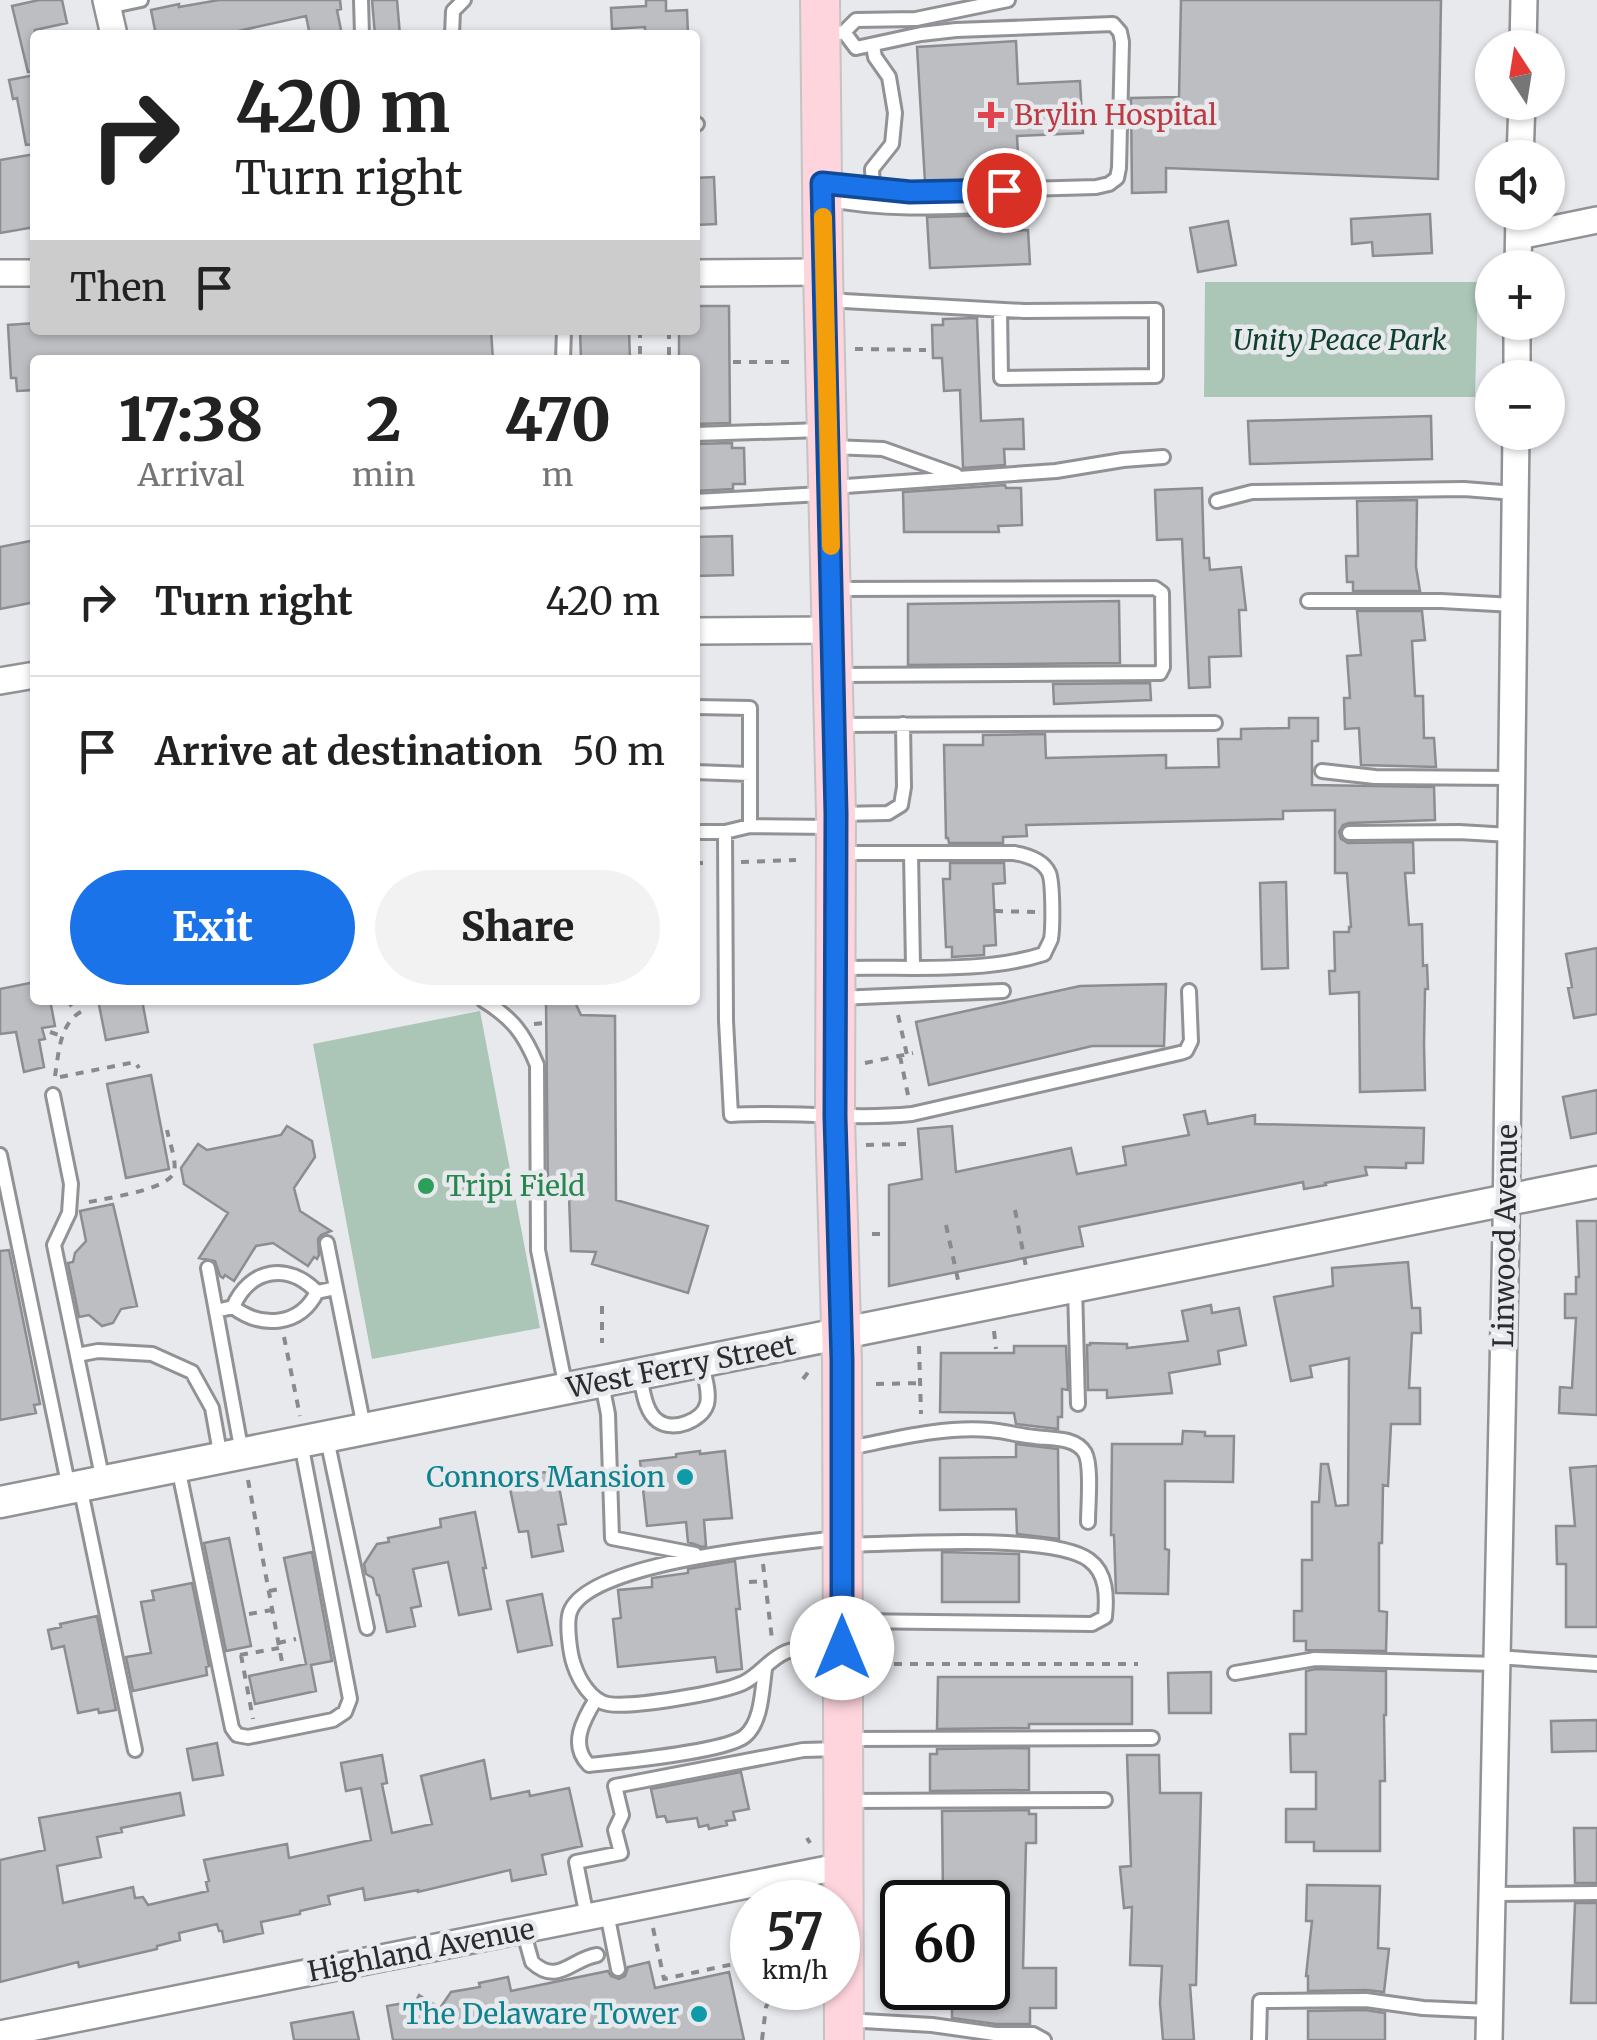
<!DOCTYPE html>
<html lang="en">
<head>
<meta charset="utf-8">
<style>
  :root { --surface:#fff; --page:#f2f2f2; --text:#222; --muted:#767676; --line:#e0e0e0; --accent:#1a73e8 }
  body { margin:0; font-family:Merriweather,serif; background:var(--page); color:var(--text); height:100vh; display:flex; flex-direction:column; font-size:38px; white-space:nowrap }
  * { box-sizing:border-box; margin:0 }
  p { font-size:32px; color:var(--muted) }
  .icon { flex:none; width:55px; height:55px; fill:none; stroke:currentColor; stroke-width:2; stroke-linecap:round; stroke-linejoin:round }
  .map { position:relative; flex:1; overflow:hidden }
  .details { position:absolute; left:30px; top:355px; width:670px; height:650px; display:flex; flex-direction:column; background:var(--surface); border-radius:10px; box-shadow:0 2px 8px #0004 }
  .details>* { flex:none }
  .guide { position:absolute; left:30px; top:30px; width:670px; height:305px; border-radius:10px; box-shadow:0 2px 8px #0004; background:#fff; color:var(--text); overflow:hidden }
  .needle { width:65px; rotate:348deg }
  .buttons { position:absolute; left:1475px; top:30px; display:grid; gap:20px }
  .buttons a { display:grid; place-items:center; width:90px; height:90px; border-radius:50%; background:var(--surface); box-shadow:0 2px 8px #0004; font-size:50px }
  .speed { position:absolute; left:730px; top:1880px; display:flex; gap:20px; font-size:50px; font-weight:700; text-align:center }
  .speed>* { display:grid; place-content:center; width:130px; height:130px; border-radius:50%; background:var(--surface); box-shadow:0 2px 8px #0004; line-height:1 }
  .speed small { font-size:25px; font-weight:400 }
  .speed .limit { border:5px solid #111; border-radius:15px; background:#fff; color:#111 }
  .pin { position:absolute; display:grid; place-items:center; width:85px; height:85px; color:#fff; margin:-42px; border:5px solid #fff; border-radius:50%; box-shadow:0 2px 10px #0007 }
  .me { position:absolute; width:110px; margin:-55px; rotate:0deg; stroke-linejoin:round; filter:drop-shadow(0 0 8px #0008) }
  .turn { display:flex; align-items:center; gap:35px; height:210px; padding:0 40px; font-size:45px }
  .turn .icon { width:130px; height:130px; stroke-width:2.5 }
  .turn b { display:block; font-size:70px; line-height:85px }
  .then { display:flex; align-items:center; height:95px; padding:0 40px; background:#0003; gap:20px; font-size:38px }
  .eta { display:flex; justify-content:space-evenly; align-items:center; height:170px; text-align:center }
  .eta b { font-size:60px; font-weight:800; line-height:70px }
  .cta { display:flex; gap:20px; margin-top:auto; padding:20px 40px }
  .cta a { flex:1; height:115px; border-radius:60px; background:var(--accent); color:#fff; font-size:40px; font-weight:800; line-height:115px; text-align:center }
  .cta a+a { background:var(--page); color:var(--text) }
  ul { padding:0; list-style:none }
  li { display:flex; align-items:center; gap:30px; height:150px; padding:0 40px; border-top:2px solid var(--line) }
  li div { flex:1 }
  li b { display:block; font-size:38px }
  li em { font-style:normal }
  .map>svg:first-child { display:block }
  .green { fill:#abc6b7 }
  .building { fill:#bcbec2; stroke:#8c8d91; stroke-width:2.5 }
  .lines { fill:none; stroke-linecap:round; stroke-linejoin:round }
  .service-casing { stroke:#919296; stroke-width:18 }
  .minor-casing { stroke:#919296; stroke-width:30 }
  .tertiary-casing { stroke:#919296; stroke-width:35 }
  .primary-casing { stroke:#c4c4c4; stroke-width:42 }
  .path { stroke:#888a8c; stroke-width:4; stroke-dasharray:8 8; stroke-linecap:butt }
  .service { stroke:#fff; stroke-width:12 }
  .minor { stroke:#fff; stroke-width:25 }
  .tertiary { stroke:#fff; stroke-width:30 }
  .primary { stroke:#fed4dd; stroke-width:38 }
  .route-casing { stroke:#114b97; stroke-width:25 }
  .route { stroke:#1a73e8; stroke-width:18 }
  .slow { stroke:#f59e0b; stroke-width:18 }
  .health-dot { fill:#e0444e; stroke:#e7e9ed; stroke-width:4 }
  .leisure-dot { fill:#2e9e5b; stroke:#e7e9ed; stroke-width:4 }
  .culture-dot { fill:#0f9aa8; stroke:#e7e9ed; stroke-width:4 }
  .labels { text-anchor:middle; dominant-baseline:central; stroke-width:9; stroke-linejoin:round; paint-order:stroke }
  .health-label { font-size:28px; fill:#be3a42; stroke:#e7e9ed; text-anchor:start }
  .park-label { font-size:28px; font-style:italic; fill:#0e402b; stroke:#e7e9ed }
  .leisure-label { font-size:28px; fill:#27864d; stroke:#e7e9ed; text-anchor:start }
  .street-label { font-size:28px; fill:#2b2c2d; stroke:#e7e9ed }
  .culture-label { font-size:28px; fill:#0d838f; stroke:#e7e9ed; text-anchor:end }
</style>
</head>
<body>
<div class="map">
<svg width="1597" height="2040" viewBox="0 0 1597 2040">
  <rect width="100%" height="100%" fill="#e7e9ed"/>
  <path class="green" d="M1205 282H1478L1475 397H1204Z
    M480 1011 540 1328 372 1359 313 1044Z"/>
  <path class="building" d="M39 0H62L67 23 35 30V71L28 72 12 6Z
    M219 0H340L341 9 337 10 342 35H310L306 16 225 34 156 35 151 10 179 4V7Z
    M372 0H397L400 35H375Z
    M646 0H666V11L687 10 688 35H645V27L612 29 611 8 646 6Z
    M1181 0H1441L1438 179 1166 168V192L1132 193 1131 98 1179 97Z
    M1016 41 1018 84 1080 81 1083 133 1017 136 1019 173 997 175V180L925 182 917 47Z
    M35 75V144L26 145 17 98 13 99 9 80Z
    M35 154V227L0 233V160Z
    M714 177 716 224 695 225V178Z
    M1430 214 1432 253 1373 256 1372 242 1352 244 1351 219Z
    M999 215V232L1028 230 1030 264 930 268 927 217Z
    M1228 221 1236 265 1198 272 1190 228Z
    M695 306H729L730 423 695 424V360H679V330H695Z
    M977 318 981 421 1023 419 1024 449H1004L1005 465 963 468 960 390 944 391 942 358H933L932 325H943V319Z
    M35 323V330H491L493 360H35V390L17 391 16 378H11L8 325Z
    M580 330H629L630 360H581Z
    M1431 416 1432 459 1250 464 1248 421Z
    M732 443V448H744L745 484H733V489L695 491V444Z
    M1005 485 1006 488H1021L1022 525 998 526 999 532H904L903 492Z
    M1202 488 1204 558H1209L1210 570 1241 567 1246 610H1239L1241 656 1209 657 1210 687 1189 688 1182 539 1157 540 1155 490Z
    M1417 500 1416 567 1420 591H1353V582H1347L1346 556H1358L1357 501Z
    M732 536 733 575 695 576V537Z
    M35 540V602L0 609V547Z
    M1119 601 1120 663 908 665V604Z
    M1357 611H1422L1425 640 1412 641 1415 696H1423L1424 738H1434L1436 767 1361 765 1359 728 1345 729 1344 698H1350L1347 656 1361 655Z
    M1150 683 1151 700 1054 704 1053 684Z
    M1289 718H1318V741H1312V785L1434 787 1435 820 1349 823 1343 825 1339 832 1341 839 1348 843 1413 842 1414 873H1405L1409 925 1422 924 1423 966 1427 965 1428 989H1425L1424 1043 1425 1090 1360 1092 1359 992 1330 994 1329 971H1335L1334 932H1349V927H1351L1347 873H1335V810L1283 811V819L1026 825 1027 836 1003 837V843H949L948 838H946L944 745H983V735L1045 734 1046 758 1166 755V768L1219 767 1218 739H1241V729L1289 728Z
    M950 863H1004L1005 883 993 884 996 945 984 946V955L952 957V947H946L943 879H950Z
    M1286 882 1288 968 1262 969 1260 883Z
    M1597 948V1014L1574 1018 1568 988 1572 987 1566 954Z
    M35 982V1000H50L55 1026 42 1028 45 1039 39 1040 44 1067 24 1072 16 1032 0 1034V989Z
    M1166 984 1164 1046H1092L929 1085 916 1022 1080 986Z
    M98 1000H142L148 1032 106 1040Z
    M546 1000H574L581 1015 615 1016 616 1200 708 1226 688 1293 592 1264 596 1252 571 1251 569 1196H548Z
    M151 1075 169 1169 126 1178 107 1084Z
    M1597 1090V1133L1571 1138 1563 1097Z
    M1205 1111 1208 1124 1255 1115V1124L1424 1128 1423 1163H1406V1168L1365 1167 1367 1175 1325 1183 1326 1185 1304 1189 1303 1182 1079 1227 1083 1246 889 1286V1185L922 1179 918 1129 952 1126 956 1172 1071 1148 1077 1174 1126 1165 1123 1147 1189 1135 1184 1115Z
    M287 1126 312 1141 315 1157 294 1188 300 1211 331 1231 321 1235 318 1239 319 1255 317 1259 314 1257 308 1266 273 1243 256 1246 234 1281 225 1275 223 1278 220 1276 215 1261 199 1258 228 1213 184 1184 181 1168 198 1144 207 1150 281 1135Z
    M113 1204 137 1306 121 1309 113 1323 102 1326 89 1315 79 1317 68 1263 73 1262 75 1253 86 1241 80 1211Z
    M1577 1221H1597V1415L1559 1413 1560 1387 1572 1388 1576 1318H1565V1294H1576V1277H1579Z
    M9 1250 40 1404 34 1405 36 1413 0 1420V1251Z
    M1408 1262 1412 1308H1420L1421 1333H1412L1409 1388H1420V1424H1391L1388 1486 1383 1485 1382 1543H1379V1611L1387 1612 1386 1651 1306 1650V1641H1294V1611H1302V1560H1312V1502H1319L1321 1464H1328L1336 1506 1348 1505 1349 1358 1310 1366 1312 1377 1291 1381 1274 1297 1333 1286 1332 1268Z
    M1211 1305 1212 1313 1239 1308 1246 1345 1218 1351 1220 1364 1169 1373 1172 1393 1107 1398V1390H1088L1087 1345H1090V1343L1127 1344V1348L1188 1341 1182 1311Z
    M1014 1346H1066L1068 1390 1062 1389V1417H1058V1429L1016 1424 1014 1413 940 1412 941 1353H1014Z
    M1183 1431 1205 1432V1436H1234L1233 1482 1165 1481V1549L1169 1550 1168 1594 1116 1593 1114 1535H1111L1112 1444H1182Z
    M1016 1444 1058 1449 1059 1539 1017 1534 1016 1509 940 1510V1458L1016 1457Z
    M700 1451V1454L725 1451 732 1518 704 1520 706 1546 702 1547 688 1542 686 1522 647 1526 640 1461 676 1457V1454Z
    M1597 1466V1627H1566V1564H1557L1556 1526H1575L1570 1468Z
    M556 1470 566 1524 558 1525 563 1551 532 1557 528 1531 519 1532 508 1479Z
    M475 1512 486 1568H483L491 1609 459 1615 448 1562 413 1569 421 1606 411 1608 415 1626 387 1632 379 1595H377L373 1578 366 1574 364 1564 377 1544 389 1542 388 1538 441 1527 440 1519Z
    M229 1538 251 1646 226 1651 204 1543Z
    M312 1552 332 1661 311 1665 316 1691 255 1704 249 1676 306 1664 284 1558Z
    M942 1552 1019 1554V1602H942Z
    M735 1561 740 1609H736L742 1669 717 1672 715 1657 618 1667 613 1619 621 1618 618 1590 652 1587V1578L688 1573V1569Z
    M192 1583 209 1666 206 1667 207 1675 133 1691 126 1657 151 1653 141 1602 154 1600 152 1591Z
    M542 1594 552 1645 518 1652 507 1601Z
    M97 1616 116 1710 99 1713 98 1709 78 1713 64 1646 52 1649 48 1630 61 1627 60 1624Z
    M1316 1669 1386 1671V1715H1384L1385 1781H1380V1851H1314V1842H1286V1809H1316V1772H1291L1290 1734H1306V1671Z
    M1211 1672V1713H1169L1168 1673Z
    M938 1677H1132V1724H1029V1728L937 1729Z
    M1597 1720V1751L1552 1752 1551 1721Z
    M217 1743 223 1775 193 1780 187 1749Z
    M1029 1748V1790L930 1791V1754H937V1749Z
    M382 1755 387 1783 382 1784 392 1833 432 1824 421 1776 484 1760 491 1799 529 1791 530 1796 569 1788 582 1846 542 1855 546 1874 512 1881 510 1870 418 1892V1890L365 1900 363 1888 328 1896 330 1904 300 1911V1914L261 1922 263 1933 224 1942 222 1931H219L217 1924 179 1933 180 1940 157 1946V1949L79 1967 78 1962 0 1982V1860L45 1850 39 1818 180 1793 184 1815 121 1828 122 1832 97 1837 101 1857 57 1866 63 1903 133 1887 135 1898 143 1897 148 1905 208 1891 206 1882 209 1881 204 1860 287 1844 289 1858 371 1840 361 1788 346 1791 341 1763Z
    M1127 1755H1159L1160 1793H1201L1196 1985H1190L1194 2040H1163L1160 2003 1162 1966 1130 1965 1132 1907 1124 1908 1120 1867 1131 1866Z
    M741 1772 749 1809 733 1812 735 1820 726 1821 727 1825 709 1829 708 1825 699 1827 697 1818 667 1822 665 1816 657 1817 651 1789Z
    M1029 1810V1814H1036V1843H1026L1023 1968H1056V2008H1030V2024H996L952 2018V1988H988V1900H968V1894L943 1895 942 1811Z
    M1574 1828H1597V1883H1575Z
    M1307 1885 1380 1886 1378 1948 1389 1949 1384 1992 1366 1990 1308 1991V1976H1306L1312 1921H1306Z
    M1575 1903H1597V2003H1571Z
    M649 1962 655 1988 729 1972 744 2040H393L387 2006 416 2001 419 1995 440 2008 451 1992 480 1987 479 1983 508 1977 511 1991 608 1971 611 1976 619 1979 625 1976 628 1967Z
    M1365 2010 1385 2013V2040H1308V2011Z
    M353 2012 359 2040H294L291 2023Z"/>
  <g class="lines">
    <defs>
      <path id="service" d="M361 0 362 35
        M108 7 141 0
        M838 33 844 32 856 20 916 19 1008 0
        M452 35 453 11 464 0
        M695 124H697
        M825 183 910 192 1096 187 1109 184 1117 178 1119 168 1122 42 1120 32 1113 24 956 30 921 34 856 48 844 32
        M873 188 872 169 892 144 895 113 889 77 875 57 873 46
        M825 199C893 213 965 206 1034 204L1035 189
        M826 300 1024 311 1156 310V376L1001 378 1000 310
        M563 360 564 330
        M695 434 822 430
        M831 447 883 449 956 475
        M832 487 1056 471 1123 460 1163 457
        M695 501 822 494
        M1217 501 1252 492 1464 489 1515 493
        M834 589 1155 588 1162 593 1163 667 1160 673 837 675
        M1308 601H1441L1514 605
        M695 707 750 708V826
        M837 725 1215 723
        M1322 771 1375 777 1512 778
        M695 772 750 774
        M839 814 888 813 901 805 904 787 903 724
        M695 832H725L750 826 833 827
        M725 832 726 1021 731 1115C792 1111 851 1120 912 1114L1180 1053 1186 1051 1191 1041 1189 991
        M1349 833 1459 832 1510 835
        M839 853H1014C1026 855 1043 860 1049 873 1053 882 1053 928 1051 939 1050 942 1045 951 1044 954 981 974 906 966 840 968
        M911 853 913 966
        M838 998 1003 991
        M483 1000C512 1018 524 1033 537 1065L538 1250 566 1388
        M53 1095 71 1184 69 1213 54 1245 103 1481
        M0 1155 69 1488
        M327 1243 364 1427
        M208 1268 242 1453
        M1075 1286 1078 1404
        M233 1307C250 1268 288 1262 317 1292
        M216 1311 233 1307C262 1329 300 1326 317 1292L336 1288
        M77 1355 98 1351 152 1354 192 1372 212 1408 221 1458
        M640 1376C643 1390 645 1412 658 1421 673 1432 702 1421 707 1404 710 1392 704 1375 702 1363
        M602 1384 608 1414 612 1538 695 1554
        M327 1439 367 1628
        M844 1449C891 1440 941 1426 990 1430 1005 1431 1020 1436 1035 1437 1051 1439 1076 1437 1085 1453 1092 1466 1088 1505 1088 1522
        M178 1467 232 1728 237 1735 248 1737 333 1720 345 1712 350 1699 301 1443
        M80 1486 135 1750
        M836 1538C786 1545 588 1561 570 1612 566 1623 570 1654 574 1665 579 1680 591 1701 608 1704 632 1708 721 1693 743 1683 760 1675 769 1659 786 1652 801 1646 823 1649 839 1648
        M847 1545C897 1544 1053 1533 1089 1560 1107 1573 1107 1597 1105 1617L1092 1624 849 1621
        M1496 1657 1597 1664
        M1235 1673 1315 1659 1496 1664
        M596 1699C583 1720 569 1745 589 1765 617 1762 726 1752 745 1736 762 1722 762 1689 765 1669
        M845 1739 1152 1738
        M845 1801 1105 1800
        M1491 1894 1597 1893
        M607 1913 618 1969
        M587 1917 576 1862 621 1853 615 1830 622 1815 615 1786 803 1750 840 1749
        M523 1930 532 1962C558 1986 571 1959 597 1955
        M846 2020 932 2025 995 2034H1033L1044 2040
        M1259 2040 1260 2001 1366 2000 1423 2008 1489 2011"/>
      <path id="minor" d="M106 0 114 35
        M1523 48 1524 0
        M1520 158 1522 102
        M1519 236 1597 220
        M1518 268 1519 212
        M0 273H35
        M695 273 823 272
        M1517 378V322
        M695 631 833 630
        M0 681 35 675
        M0 2034 843 1866
        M1489 2040 1506 1229 1516 432"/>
      <path id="tertiary" d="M0 1502 1597 1182"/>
      <path id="primary" d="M820 0 823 272 836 814 835 1117 842 1361 844 2040"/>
    </defs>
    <use href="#service" class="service-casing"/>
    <use href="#minor" class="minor-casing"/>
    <use href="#tertiary" class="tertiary-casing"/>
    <use href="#primary" class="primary-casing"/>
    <path class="path" d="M1553 202 1558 195
      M640 330V360H669V330
      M855 349 926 350
      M733 362H793
      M741 862 796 860
      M695 863H706
      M995 911 1036 912
      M67 1000 77 1013
      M898 1015 907 1055
      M534 1024 546 1023
      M50 1032 62 1036
      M900 1056 908 1095
      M865 1063 913 1053
      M55 1076C59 1051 60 1017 88 1009
      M60 1077 135 1062 139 1068
      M866 1145 908 1144
      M89 1202C107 1198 168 1190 174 1172 177 1161 169 1141 167 1130
      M1015 1210 1026 1267
      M946 1225 958 1280
      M872 1234H889
      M602 1306V1343
      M994 1331 996 1349
      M284 1337 300 1416
      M919 1346 921 1414
      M803 1379 809 1371
      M876 1384 924 1383
      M248 1480 282 1662
      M763 1564 772 1639
      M749 1582 764 1581
      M269 1591 284 1588
      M249 1614 272 1610
      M278 1643 296 1639
      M240 1655 279 1648
      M241 1655 253 1719
      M878 1664H1138
      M807 1838 810 1843
      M653 1928 664 1979 752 1960
      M762 2040 766 2007 775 1988"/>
    <use href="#service" class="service"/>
    <use href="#minor" class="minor"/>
    <use href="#tertiary" class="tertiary"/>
    <use href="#primary" class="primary"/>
  </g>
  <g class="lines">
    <defs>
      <path id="route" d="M842 1648V1360L835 1117 836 814 822 183 910 192 1004 190"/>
    </defs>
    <use href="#route" class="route-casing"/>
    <use href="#route" class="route"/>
    <path class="slow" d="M823 217 831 546"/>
  </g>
  <path class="health-dot" d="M986 100h10v10h10v10h-10v10h-10v-10h-10v-10h10z"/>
  <circle class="leisure-dot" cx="426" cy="1186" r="10"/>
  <g class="culture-dot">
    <circle cx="685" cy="1477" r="10"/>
    <circle cx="699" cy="2014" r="10"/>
  </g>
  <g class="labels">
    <g class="health-label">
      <text x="1014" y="115">Brylin Hospital</text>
    </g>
    <g class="park-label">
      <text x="1340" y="340">Unity Peace Park</text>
    </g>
    <g class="leisure-label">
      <text x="446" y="1186">Tripi Field</text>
    </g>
    <g class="street-label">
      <text transform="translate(1505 1236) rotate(-89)">Linwood Avenue</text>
      <text transform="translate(681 1366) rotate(-11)">West Ferry Street</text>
      <text transform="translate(421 1950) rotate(-11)">Highland Avenue</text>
    </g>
    <g class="culture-label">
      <text x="665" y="1477">Connors Mansion</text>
      <text x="679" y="2014">The Delaware Tower</text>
    </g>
  </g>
</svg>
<div class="buttons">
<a><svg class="needle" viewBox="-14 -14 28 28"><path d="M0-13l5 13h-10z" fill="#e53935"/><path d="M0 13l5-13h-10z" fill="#767676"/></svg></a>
<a><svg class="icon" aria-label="sound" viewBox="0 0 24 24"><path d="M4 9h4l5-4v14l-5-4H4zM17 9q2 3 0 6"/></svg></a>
<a>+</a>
<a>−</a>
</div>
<div class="speed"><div>57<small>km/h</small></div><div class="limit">60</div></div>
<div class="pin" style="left:1004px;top:190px;background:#d93025"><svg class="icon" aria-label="arrive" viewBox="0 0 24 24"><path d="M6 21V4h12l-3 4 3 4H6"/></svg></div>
<svg class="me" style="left:842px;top:1648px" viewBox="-20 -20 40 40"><circle r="19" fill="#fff"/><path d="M0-13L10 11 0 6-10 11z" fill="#1a73e8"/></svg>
<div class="guide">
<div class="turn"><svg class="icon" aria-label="right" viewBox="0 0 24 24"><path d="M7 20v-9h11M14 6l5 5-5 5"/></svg><div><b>420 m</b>Turn right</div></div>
<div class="then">Then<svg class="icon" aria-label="arrive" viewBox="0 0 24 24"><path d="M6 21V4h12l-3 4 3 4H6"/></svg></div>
</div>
<section class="details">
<div class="eta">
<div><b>17:38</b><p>Arrival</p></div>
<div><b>2</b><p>min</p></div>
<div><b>470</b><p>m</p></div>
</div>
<ul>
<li><svg class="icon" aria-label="right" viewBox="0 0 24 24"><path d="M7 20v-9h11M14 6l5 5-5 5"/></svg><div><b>Turn right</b></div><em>420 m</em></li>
<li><svg class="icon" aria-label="arrive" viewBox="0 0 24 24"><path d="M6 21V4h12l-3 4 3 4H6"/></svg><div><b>Arrive at destination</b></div><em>50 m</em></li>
</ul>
<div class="cta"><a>Exit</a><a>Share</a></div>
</section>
</div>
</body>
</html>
